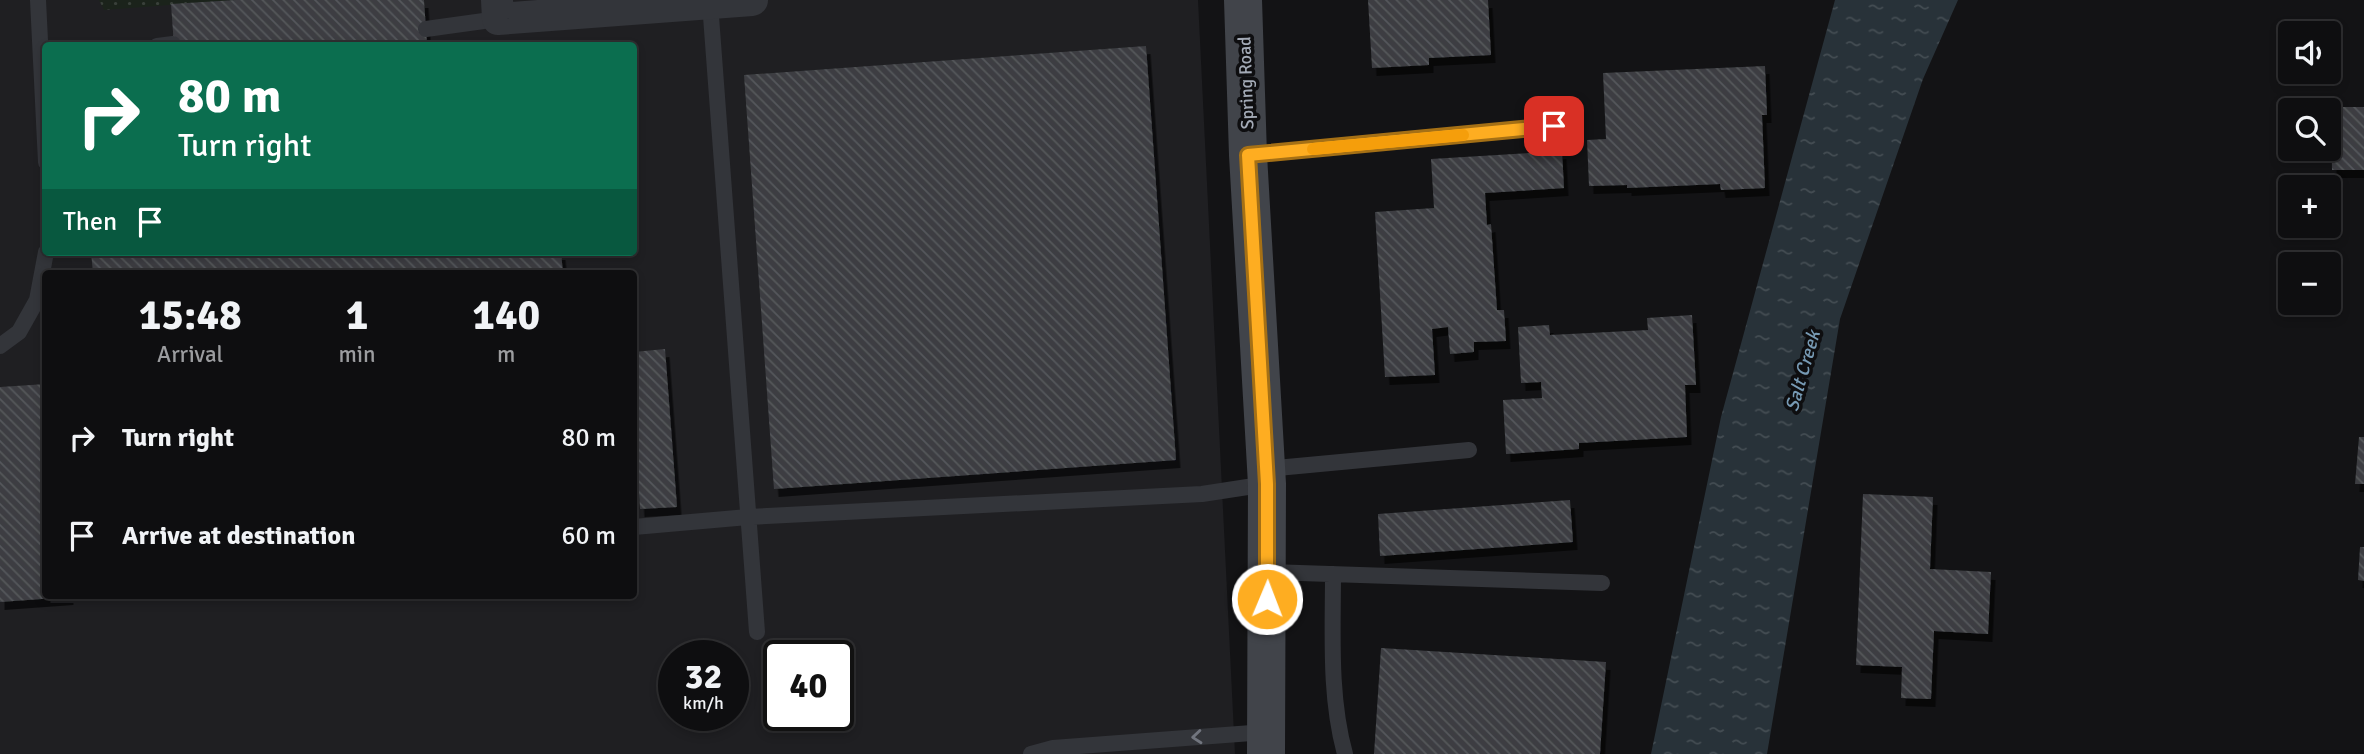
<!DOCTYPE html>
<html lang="en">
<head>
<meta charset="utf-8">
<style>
  :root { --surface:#0e0e10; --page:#171719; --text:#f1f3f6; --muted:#9b9c9f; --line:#2e2e30 }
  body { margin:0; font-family:Signika,sans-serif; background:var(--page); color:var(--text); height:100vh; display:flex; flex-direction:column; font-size:26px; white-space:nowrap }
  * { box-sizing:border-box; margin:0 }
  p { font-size:23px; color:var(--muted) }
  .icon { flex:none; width:38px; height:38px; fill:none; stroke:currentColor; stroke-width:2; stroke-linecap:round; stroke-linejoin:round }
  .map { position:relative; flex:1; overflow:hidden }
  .details { position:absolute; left:42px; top:270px; width:595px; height:329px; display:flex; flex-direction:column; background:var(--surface); border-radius:7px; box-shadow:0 4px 10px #0003,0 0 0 2px var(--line) }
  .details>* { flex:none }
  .top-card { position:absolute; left:42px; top:42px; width:595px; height:214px; border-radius:7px; box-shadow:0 4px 10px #0003,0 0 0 2px var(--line); background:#0b6e4f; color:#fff; overflow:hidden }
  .fabs { position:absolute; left:2278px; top:21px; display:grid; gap:14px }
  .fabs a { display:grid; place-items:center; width:63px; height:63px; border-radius:7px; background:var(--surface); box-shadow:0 4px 10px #0003,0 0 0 2px var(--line); font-size:35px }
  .speed { position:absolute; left:658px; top:640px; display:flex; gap:14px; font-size:35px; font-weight:700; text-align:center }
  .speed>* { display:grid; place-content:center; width:91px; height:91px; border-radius:50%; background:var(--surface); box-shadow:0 4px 10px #0003,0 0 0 2px var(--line); line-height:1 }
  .speed small { font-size:18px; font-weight:400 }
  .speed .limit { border:4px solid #111; border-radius:10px; background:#fff; color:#111 }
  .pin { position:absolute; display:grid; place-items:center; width:60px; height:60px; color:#fff; margin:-30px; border-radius:14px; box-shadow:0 4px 10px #0006 }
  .me { position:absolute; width:77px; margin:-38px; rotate:1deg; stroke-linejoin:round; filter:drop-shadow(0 0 5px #0008) }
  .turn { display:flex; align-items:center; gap:24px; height:147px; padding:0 21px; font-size:32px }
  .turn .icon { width:91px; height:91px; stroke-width:2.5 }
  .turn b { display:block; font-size:49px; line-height:60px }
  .then { display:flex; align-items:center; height:66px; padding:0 21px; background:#0003; gap:14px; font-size:26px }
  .eta { display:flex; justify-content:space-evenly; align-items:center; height:119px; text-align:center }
  .eta b { font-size:42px; font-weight:700; line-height:49px }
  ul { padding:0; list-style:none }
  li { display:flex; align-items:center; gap:21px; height:98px; padding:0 21px }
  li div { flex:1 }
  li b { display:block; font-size:26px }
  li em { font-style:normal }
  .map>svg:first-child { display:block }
  .built { fill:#1f1f22; fill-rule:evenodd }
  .grass { fill:url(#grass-dots) }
  .water { fill:url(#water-ripples) }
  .building { fill:url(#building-back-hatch); filter:url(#shadow) }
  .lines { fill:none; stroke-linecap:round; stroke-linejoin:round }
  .lane { stroke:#33353a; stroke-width:16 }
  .street { stroke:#33353a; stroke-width:32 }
  .secondary { stroke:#41444a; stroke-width:38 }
  .oneway { stroke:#71757e }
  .route-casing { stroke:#a57015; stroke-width:18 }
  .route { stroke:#fead21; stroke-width:12 }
  .slow { stroke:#f59e0b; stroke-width:12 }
  .labels { text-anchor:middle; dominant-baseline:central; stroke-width:7; stroke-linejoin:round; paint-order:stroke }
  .street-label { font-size:18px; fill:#a3aab6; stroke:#0e0e10 }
  .water-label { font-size:19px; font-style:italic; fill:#779ab4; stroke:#0e0e10 }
</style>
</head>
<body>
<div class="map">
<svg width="2364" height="754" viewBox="0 0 2364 754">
  <defs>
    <pattern id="grass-dots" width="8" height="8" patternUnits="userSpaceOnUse" patternTransform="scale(1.75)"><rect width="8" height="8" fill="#1b231b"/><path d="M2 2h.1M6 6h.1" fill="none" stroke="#39403a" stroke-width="1.8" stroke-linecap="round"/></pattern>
    <pattern id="water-ripples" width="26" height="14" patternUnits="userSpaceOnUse" patternTransform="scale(1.75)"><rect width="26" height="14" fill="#283239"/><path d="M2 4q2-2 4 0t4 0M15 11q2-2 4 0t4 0" fill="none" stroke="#444d53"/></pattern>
    <pattern id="building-back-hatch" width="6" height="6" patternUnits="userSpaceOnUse" patternTransform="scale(1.75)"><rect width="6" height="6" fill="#3c3e42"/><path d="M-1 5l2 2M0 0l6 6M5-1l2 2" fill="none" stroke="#55575b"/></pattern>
    <filter id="shadow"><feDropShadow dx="4.5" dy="8" stdDeviation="0" flood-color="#0009"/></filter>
  </defs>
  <rect width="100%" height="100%" fill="#131315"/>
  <path class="built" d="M0 0H1198L1235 754H0ZM46 46H634V252H46ZM46 273H634V595H46ZM674 656H733V716H674ZM779 656H838V716H779Z"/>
  <path class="grass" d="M99 0H236L104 10Z"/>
  <path class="water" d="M1835 0H1958L1923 79 1840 319 1767 754H1651L1721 417Z"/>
  <path class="building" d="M236 0H424L427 46H174L171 4Z
    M1368 0H1488L1491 55 1429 58V65L1372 68Z
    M1146 46 1176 460 774 489 744 75Z
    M1765 66 1767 115H1762L1765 188 1721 190 1720 184 1627 188V185L1589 186 1587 140 1606 139 1603 73Z
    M2331 107H2364V170H2332Z
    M1562 151 1564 188 1485 193 1487 225 1491 224 1497 310H1504L1506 341 1474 342V352L1450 354 1448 327 1432 329 1435 375 1385 377 1375 212 1434 208 1431 159Z
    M91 252H561L563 273H93Z
    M1692 315 1696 385H1685L1687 437 1579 443V449L1506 454 1503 400 1542 398 1541 382 1521 383 1518 327 1549 325 1550 335 1648 330 1647 318Z
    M665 349 677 507 640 509 639 494H634V352Z
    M46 384V595H69V597L0 602V387Z
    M2359 437H2364V484H2355Z
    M1863 494 1933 497 1930 569 1991 572 1988 634 1934 631 1931 699 1901 698 1902 667 1856 665Z
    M1570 500 1573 542 1380 556 1378 514Z
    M2360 547H2364V581L2358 580Z
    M1381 648 1606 662 1600 754H1374Z"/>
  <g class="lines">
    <path class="lane" d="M38 0 46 162
      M710 3 757 632
      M426 29 498 19
      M157 46 173 44
      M1248 155 1554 126
      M0 346 19 332 37 300 46 252
      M1266 469 1469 450
      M634 527 748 517 1202 494 1267 484
      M1268 572 1602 583
      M1333 574C1333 633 1329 696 1345 754
      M1031 754 1053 748 1265 732"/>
    <path class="street" d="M497 0 498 19 752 0"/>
    <path class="secondary" d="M1243 0 1248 155 1267 484 1266 754"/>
  </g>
  <defs><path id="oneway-chevron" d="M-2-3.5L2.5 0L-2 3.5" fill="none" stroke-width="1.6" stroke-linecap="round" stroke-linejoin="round" transform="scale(1.75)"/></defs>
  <use class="oneway" href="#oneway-chevron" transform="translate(1197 737) rotate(175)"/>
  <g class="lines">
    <defs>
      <path id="route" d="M1267 599V484L1248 155 1554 126"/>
    </defs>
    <use href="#route" class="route-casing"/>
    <use href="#route" class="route"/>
    <path class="slow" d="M1313 149 1463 135"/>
  </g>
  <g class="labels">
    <g class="street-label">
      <text transform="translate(1246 83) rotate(-92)">Spring Road</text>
    </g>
    <g class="water-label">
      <text transform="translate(1803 371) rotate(-74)">Salt Creek</text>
    </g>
  </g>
</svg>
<div class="fabs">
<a><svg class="icon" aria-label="sound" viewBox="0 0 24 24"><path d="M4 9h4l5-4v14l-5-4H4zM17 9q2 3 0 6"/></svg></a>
<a><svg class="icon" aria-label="search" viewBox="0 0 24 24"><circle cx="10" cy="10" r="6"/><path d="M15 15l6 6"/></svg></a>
<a>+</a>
<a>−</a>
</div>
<div class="speed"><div>32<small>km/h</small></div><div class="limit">40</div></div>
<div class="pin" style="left:1554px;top:126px;background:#d93025"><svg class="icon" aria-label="arrive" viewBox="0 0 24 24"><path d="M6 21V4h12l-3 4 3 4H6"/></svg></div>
<svg class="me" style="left:1267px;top:599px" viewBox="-20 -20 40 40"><circle r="17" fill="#fead21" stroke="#fff" stroke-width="3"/><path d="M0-11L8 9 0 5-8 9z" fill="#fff"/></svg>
<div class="top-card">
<div class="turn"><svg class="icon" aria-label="right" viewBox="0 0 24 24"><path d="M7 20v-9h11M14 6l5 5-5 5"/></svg><div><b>80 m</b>Turn right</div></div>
<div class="then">Then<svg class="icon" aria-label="arrive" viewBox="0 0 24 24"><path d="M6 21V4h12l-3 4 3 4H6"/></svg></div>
</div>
<section class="details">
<div class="eta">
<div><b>15:48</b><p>Arrival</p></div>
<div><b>1</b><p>min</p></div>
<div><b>140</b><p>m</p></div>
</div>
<ul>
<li><svg class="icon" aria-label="right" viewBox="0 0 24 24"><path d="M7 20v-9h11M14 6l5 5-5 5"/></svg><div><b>Turn right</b></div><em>80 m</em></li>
<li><svg class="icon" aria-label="arrive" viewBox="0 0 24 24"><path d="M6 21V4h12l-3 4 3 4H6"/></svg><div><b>Arrive at destination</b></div><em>60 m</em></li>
</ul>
</section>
</div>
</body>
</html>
